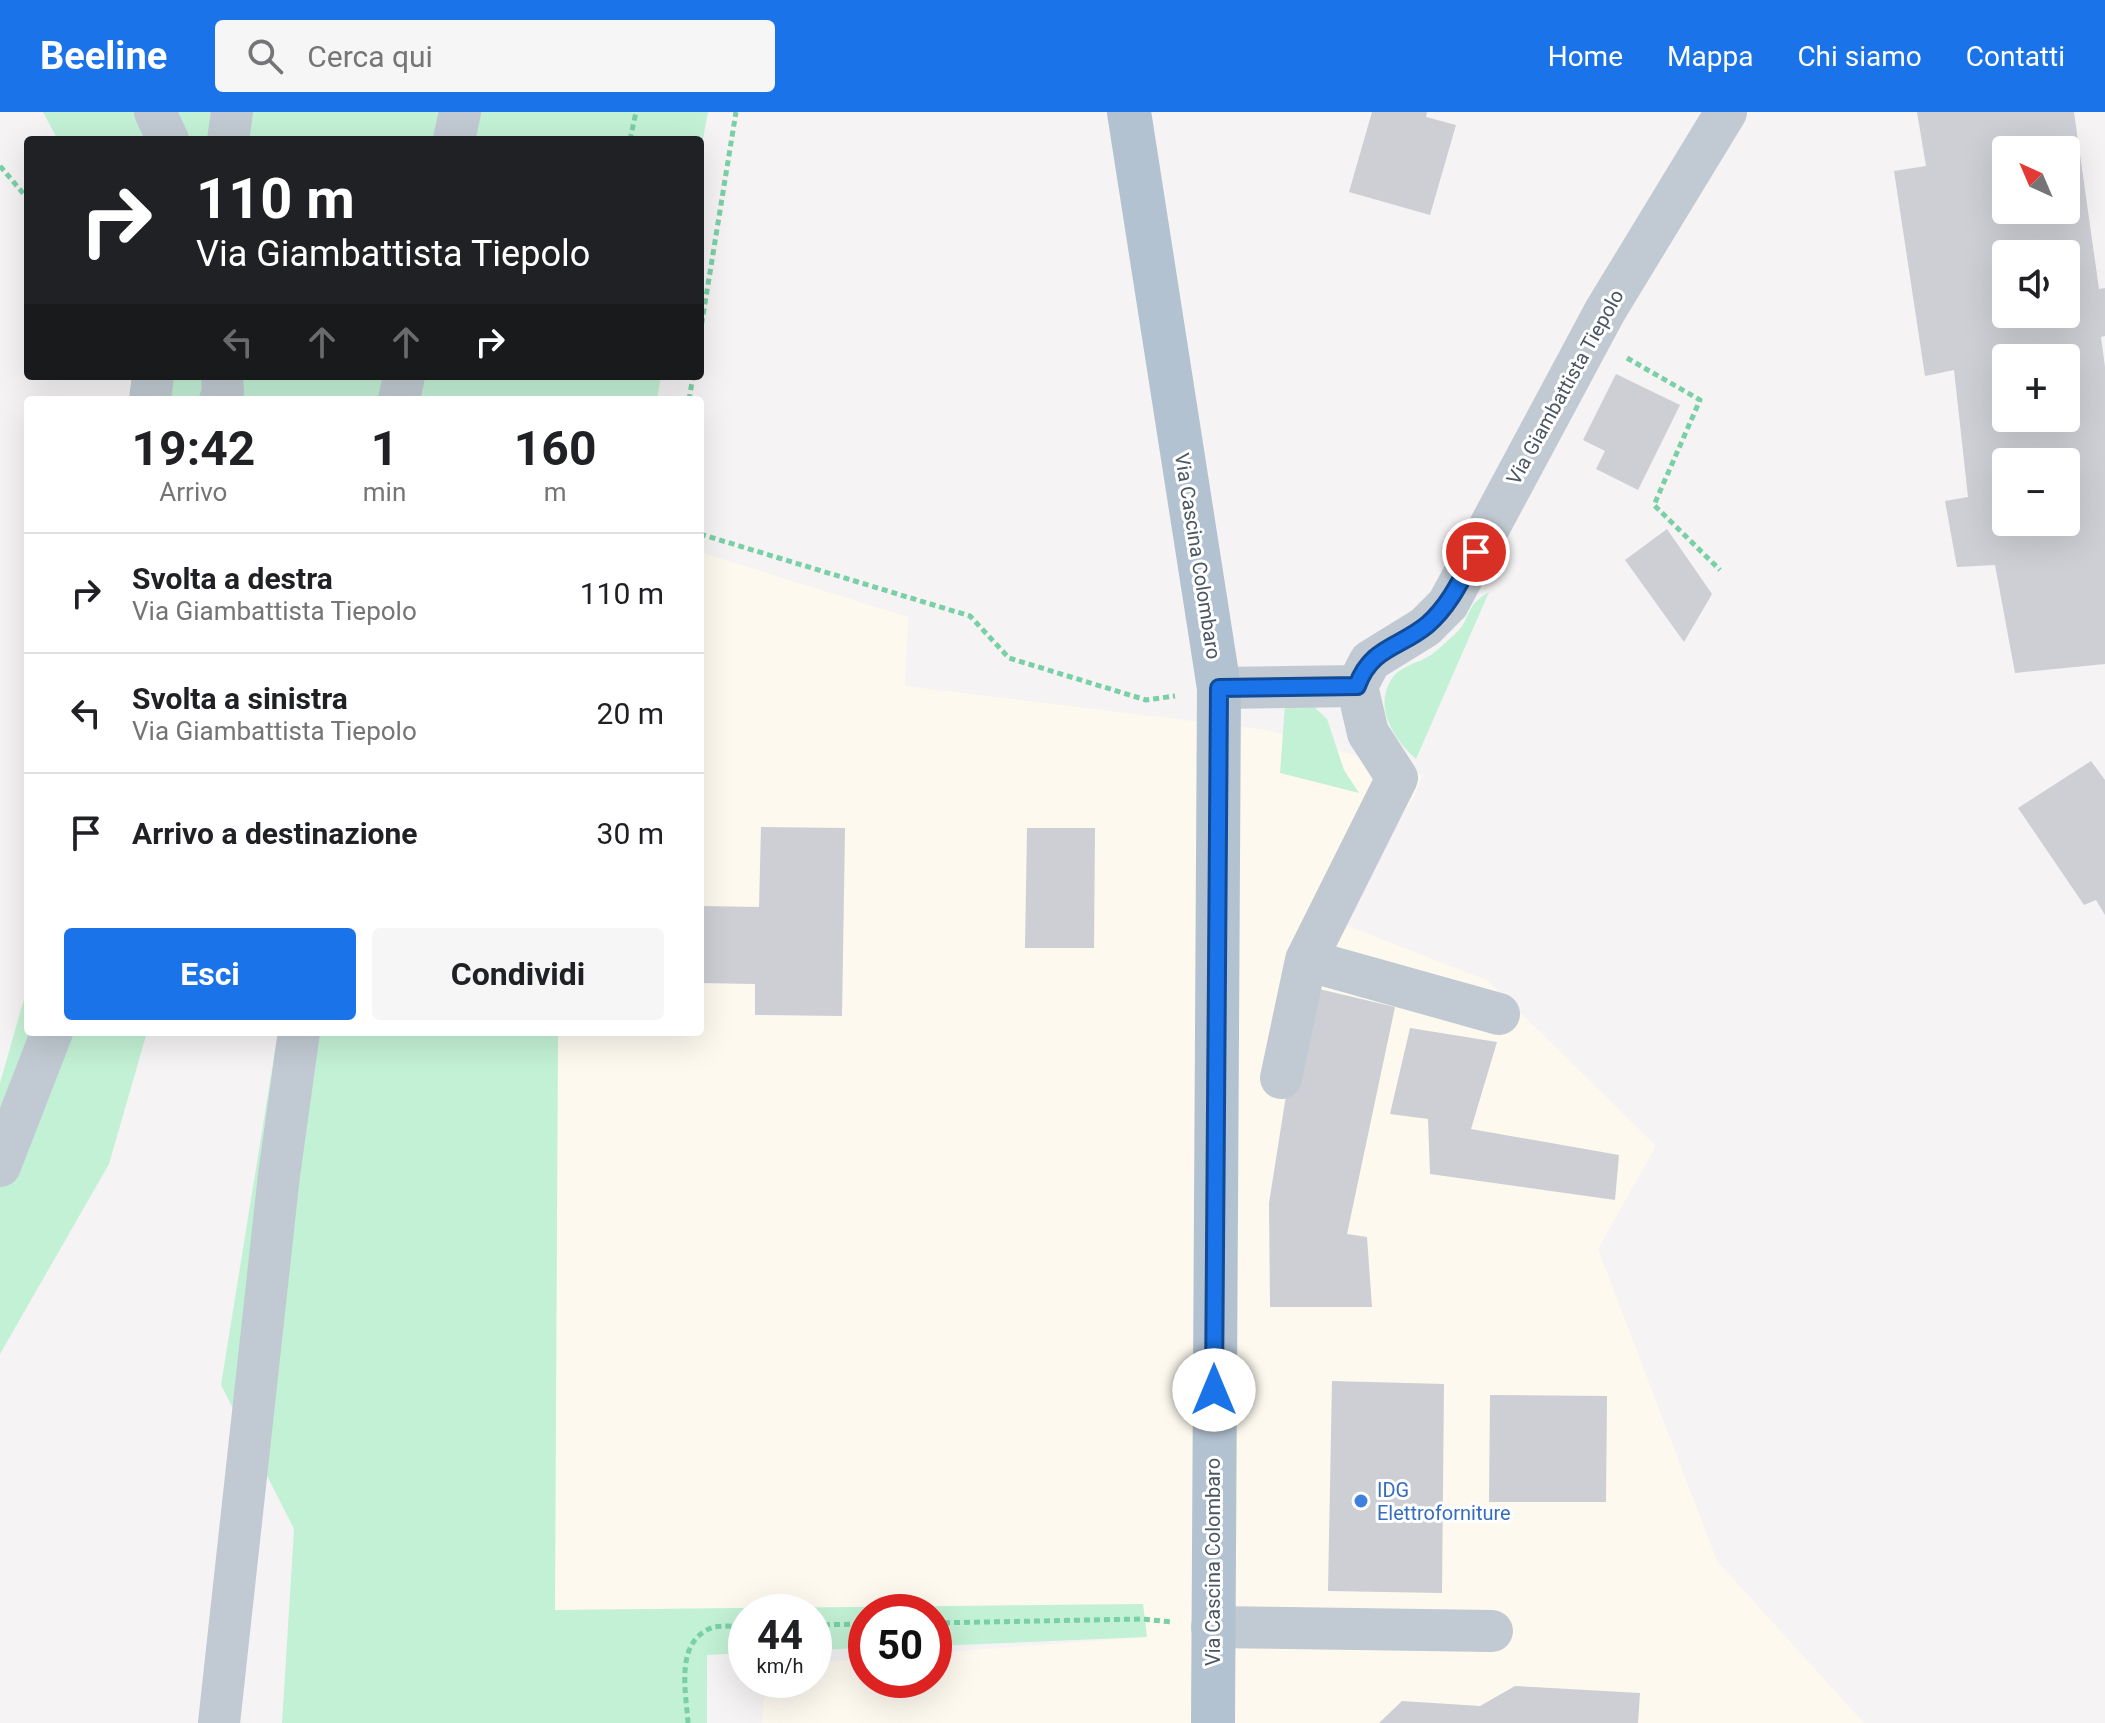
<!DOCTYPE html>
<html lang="it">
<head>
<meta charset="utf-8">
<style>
  :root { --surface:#fff; --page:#f6f6f6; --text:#202124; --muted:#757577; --line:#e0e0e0; --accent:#1a73e8 }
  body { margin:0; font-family:Roboto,sans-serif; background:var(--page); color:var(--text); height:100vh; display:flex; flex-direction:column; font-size:30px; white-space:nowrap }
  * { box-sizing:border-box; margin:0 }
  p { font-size:26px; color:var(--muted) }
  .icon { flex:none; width:44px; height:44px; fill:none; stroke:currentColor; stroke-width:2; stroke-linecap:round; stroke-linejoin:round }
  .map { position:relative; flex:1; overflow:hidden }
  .sheet { position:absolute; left:24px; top:284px; width:680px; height:640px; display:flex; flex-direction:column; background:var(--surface); border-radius:8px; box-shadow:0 8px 32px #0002 }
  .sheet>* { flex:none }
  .hud { position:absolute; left:24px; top:24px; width:680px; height:244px; border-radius:8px; box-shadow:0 8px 32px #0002; background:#202124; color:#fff; overflow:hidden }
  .needle { width:52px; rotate:316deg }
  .fabs { position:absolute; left:1992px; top:24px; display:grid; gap:16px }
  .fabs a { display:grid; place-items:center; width:88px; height:88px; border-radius:8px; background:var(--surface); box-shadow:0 8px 32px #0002; font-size:40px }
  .speed { position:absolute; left:728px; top:1482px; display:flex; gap:16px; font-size:40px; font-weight:700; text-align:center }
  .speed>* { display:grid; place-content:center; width:104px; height:104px; border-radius:50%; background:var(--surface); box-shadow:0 8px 32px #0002; line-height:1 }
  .speed small { font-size:20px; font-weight:400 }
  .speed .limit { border:12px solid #d22; background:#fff; color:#111 }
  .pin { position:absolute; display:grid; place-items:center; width:68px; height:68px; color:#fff; margin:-34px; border:4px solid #fff; border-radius:50%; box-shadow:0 2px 8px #0007 }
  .me { position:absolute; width:88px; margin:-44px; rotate:0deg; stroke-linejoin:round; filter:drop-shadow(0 0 6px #0008) }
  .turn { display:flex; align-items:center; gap:28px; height:168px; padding:0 40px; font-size:36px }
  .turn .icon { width:104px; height:104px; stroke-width:2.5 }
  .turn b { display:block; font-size:56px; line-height:68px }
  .lanes { display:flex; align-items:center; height:76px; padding:0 40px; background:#0003; justify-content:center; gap:40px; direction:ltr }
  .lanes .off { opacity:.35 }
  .eta { display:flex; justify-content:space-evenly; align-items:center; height:136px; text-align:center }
  .eta b { font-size:48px; font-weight:700; line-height:56px }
  .primary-button { display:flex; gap:16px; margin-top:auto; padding:16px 40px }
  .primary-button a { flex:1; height:92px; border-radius:8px; background:var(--accent); color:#fff; font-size:32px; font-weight:700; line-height:92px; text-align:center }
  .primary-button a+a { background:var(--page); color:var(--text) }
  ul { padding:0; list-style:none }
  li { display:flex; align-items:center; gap:24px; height:120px; padding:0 40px; border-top:2px solid var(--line) }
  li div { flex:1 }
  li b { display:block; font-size:30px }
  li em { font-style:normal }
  header { display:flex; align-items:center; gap:48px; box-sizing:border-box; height:112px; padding:0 40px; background:var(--accent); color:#fff }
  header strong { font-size:38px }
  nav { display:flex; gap:44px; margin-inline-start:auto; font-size:28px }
  .search { width:560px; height:72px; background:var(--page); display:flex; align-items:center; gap:20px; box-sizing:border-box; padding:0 28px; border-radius:8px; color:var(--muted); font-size:30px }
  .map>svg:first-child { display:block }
  .commercial { fill:#fdf9ef }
  .green { fill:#c3f1d5 }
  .building { fill:#cdcfd5; fill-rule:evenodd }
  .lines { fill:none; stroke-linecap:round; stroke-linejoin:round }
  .path { stroke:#7ad0a6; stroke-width:5; stroke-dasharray:6 4; stroke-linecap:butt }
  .minor { stroke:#c1cad2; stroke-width:42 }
  .major { stroke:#b3c2d1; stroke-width:44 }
  .route-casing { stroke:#114b97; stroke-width:20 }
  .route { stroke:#1a73e8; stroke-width:14 }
  .shop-dot { fill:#3f7fe0; stroke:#fff; stroke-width:3 }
  .labels { text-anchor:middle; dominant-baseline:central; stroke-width:6; stroke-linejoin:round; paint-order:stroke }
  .street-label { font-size:20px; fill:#4a5661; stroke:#fff }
  .shop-label { font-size:20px; fill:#366cbe; stroke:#fff; text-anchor:start }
</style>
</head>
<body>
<header>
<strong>Beeline</strong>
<div class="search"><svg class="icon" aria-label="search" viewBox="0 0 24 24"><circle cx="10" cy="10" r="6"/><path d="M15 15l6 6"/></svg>Cerca qui</div>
<nav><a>Home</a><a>Mappa</a><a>Chi siamo</a><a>Contatti</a></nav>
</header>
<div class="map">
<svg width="2105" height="1611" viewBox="0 0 2105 1611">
  <rect width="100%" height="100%" fill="#f5f3f3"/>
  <path class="commercial" d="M700 440 908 505 905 574 1267 618 1423 663 1413 686 1337 810 1487 868 1656 1034 1598 1137 1717 1449 1864 1611H762L765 1568H814V1551L866 1547V1568H934V1541L1146 1525 1143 1492 554 1498 558 920H700Z"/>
  <path class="green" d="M43 0H708L700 43V28H58Z
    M131 264H661L657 288H134Z
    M1489 480 1416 647C1394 628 1372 594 1393 565 1402 553 1419 551 1431 543 1439 537 1447 529 1455 522 1472 507 1463 495 1489 480Z
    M1285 592 1313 594 1327 607 1344 658 1359 681 1280 661Z
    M28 873V920H147L109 1052 0 1242V971Z
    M278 920H558L555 1498 1143 1492 1147 1525 934 1534V1500H866V1536L814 1538V1500H746V1541L707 1543V1611H282L294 1417 221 1273Z"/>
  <path class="building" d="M1372 0H1427L1426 5 1456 13 1430 103 1349 80Z
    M1917 0H2074L2099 177 2105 176V224L2101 225 2105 255V552L2015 561 1995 453 1957 455 1945 389 1968 385 1954 258 1925 264 1894 59 1926 54ZM2006 38H2066V98H2006ZM2006 142H2066V202H2006ZM2006 246H2066V306H2006ZM2006 350H2066V410H2006Z
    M1616 262 1680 293 1638 378 1596 357 1605 339 1583 328Z
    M1667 417 1712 482 1684 530 1625 448Z
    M2091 649 2105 668V803L2096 788 2084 793 2018 696Z
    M761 715 845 716 842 904 755 903V872L700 871V794L759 795Z
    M1027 716H1095L1094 836H1025Z
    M1315 876 1395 895 1347 1122 1367 1125 1372 1195H1270L1269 1091 1287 977Z
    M1410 916 1497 930 1471 1017 1619 1043 1615 1088 1430 1062 1428 1007 1390 1002Z
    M1332 1269 1444 1272 1442 1481 1328 1479Z
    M1490 1283 1607 1284 1606 1390H1489Z
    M1515 1574 1640 1581 1638 1611H1379L1402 1589 1480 1594Z"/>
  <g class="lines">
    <path class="path" d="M630 28 636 0
      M0 54 28 87
      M700 222 736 0
      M1627 246 1700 288 1654 393 1720 458
      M689 288 693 264
      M700 422 970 504 1009 546 1146 588 1175 584
      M934 1511 1141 1507 1172 1510
      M814 1513 866 1512
      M688 1611C686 1579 674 1528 714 1515 723 1513 736 1515 746 1515"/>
    <path class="minor" d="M155 0 168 28
      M228 28 232 0
      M454 28 460 0
      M150 288 153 264
      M220 288 223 280 222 264
      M399 288 404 264
      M1357 574 1368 621 1397 666 1306 848 1499 902
      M1219 576 1357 574 1370 549 1425 515 1448 492 1605 199 1726 0
      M1281 966 1306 848
      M0 1054 52 920
      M1212 1515 1492 1519
      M219 1611 279 1063 299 920"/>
    <path class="major" d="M1129 0 1219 576 1213 1611"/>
  </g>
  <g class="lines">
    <defs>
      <path id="route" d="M1214 1278 1219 576 1357 574C1371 535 1399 536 1427 513 1450 493 1462 466 1476 440"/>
    </defs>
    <use href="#route" class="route-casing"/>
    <use href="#route" class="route"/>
  </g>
  <circle class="shop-dot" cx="1361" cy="1389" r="8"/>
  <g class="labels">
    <g class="street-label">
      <text transform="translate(1565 275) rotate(-61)">Via Giambattista Tiepolo</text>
      <text transform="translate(1198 444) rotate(81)">Via Cascina Colombaro</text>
      <text transform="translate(1213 1450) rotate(-90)">Via Cascina Colombaro</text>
    </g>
    <g class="shop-label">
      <text x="1377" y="1378">IDG<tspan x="1377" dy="23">Elettroforniture</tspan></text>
    </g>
  </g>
</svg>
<div class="fabs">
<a><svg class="needle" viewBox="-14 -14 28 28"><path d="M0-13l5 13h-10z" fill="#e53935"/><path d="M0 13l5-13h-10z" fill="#757577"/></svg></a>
<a><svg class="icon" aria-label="sound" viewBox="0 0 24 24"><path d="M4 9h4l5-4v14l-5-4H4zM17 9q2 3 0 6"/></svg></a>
<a>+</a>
<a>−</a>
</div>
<div class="speed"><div>44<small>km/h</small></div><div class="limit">50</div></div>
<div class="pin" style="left:1476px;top:440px;background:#d93025"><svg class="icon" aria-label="arrive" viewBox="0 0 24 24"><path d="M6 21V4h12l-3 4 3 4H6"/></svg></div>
<svg class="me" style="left:1214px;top:1278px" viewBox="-20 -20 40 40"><circle r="19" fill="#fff"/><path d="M0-13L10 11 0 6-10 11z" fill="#1a73e8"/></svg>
<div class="hud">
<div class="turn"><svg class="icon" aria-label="right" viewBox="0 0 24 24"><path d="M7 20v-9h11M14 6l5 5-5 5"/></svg><div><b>110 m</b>Via Giambattista Tiepolo</div></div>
<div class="lanes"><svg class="icon off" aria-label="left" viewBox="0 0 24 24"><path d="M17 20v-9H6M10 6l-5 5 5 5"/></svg><svg class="icon off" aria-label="ahead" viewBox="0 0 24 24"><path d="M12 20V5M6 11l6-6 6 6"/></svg><svg class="icon off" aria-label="ahead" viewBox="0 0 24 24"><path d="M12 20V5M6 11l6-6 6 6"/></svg><svg class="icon" aria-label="right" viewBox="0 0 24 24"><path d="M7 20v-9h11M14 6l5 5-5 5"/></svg></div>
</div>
<section class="sheet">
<div class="eta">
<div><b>19:42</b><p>Arrivo</p></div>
<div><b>1</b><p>min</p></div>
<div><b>160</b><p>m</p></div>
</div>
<ul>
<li><svg class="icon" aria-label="right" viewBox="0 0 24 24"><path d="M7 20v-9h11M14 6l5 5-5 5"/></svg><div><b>Svolta a destra</b><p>Via Giambattista Tiepolo</p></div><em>110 m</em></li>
<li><svg class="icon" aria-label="left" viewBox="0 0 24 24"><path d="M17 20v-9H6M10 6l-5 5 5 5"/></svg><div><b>Svolta a sinistra</b><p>Via Giambattista Tiepolo</p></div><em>20 m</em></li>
<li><svg class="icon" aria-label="arrive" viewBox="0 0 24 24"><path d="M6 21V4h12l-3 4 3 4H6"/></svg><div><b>Arrivo a destinazione</b></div><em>30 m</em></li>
</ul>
<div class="primary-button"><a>Esci</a><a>Condividi</a></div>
</section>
</div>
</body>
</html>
